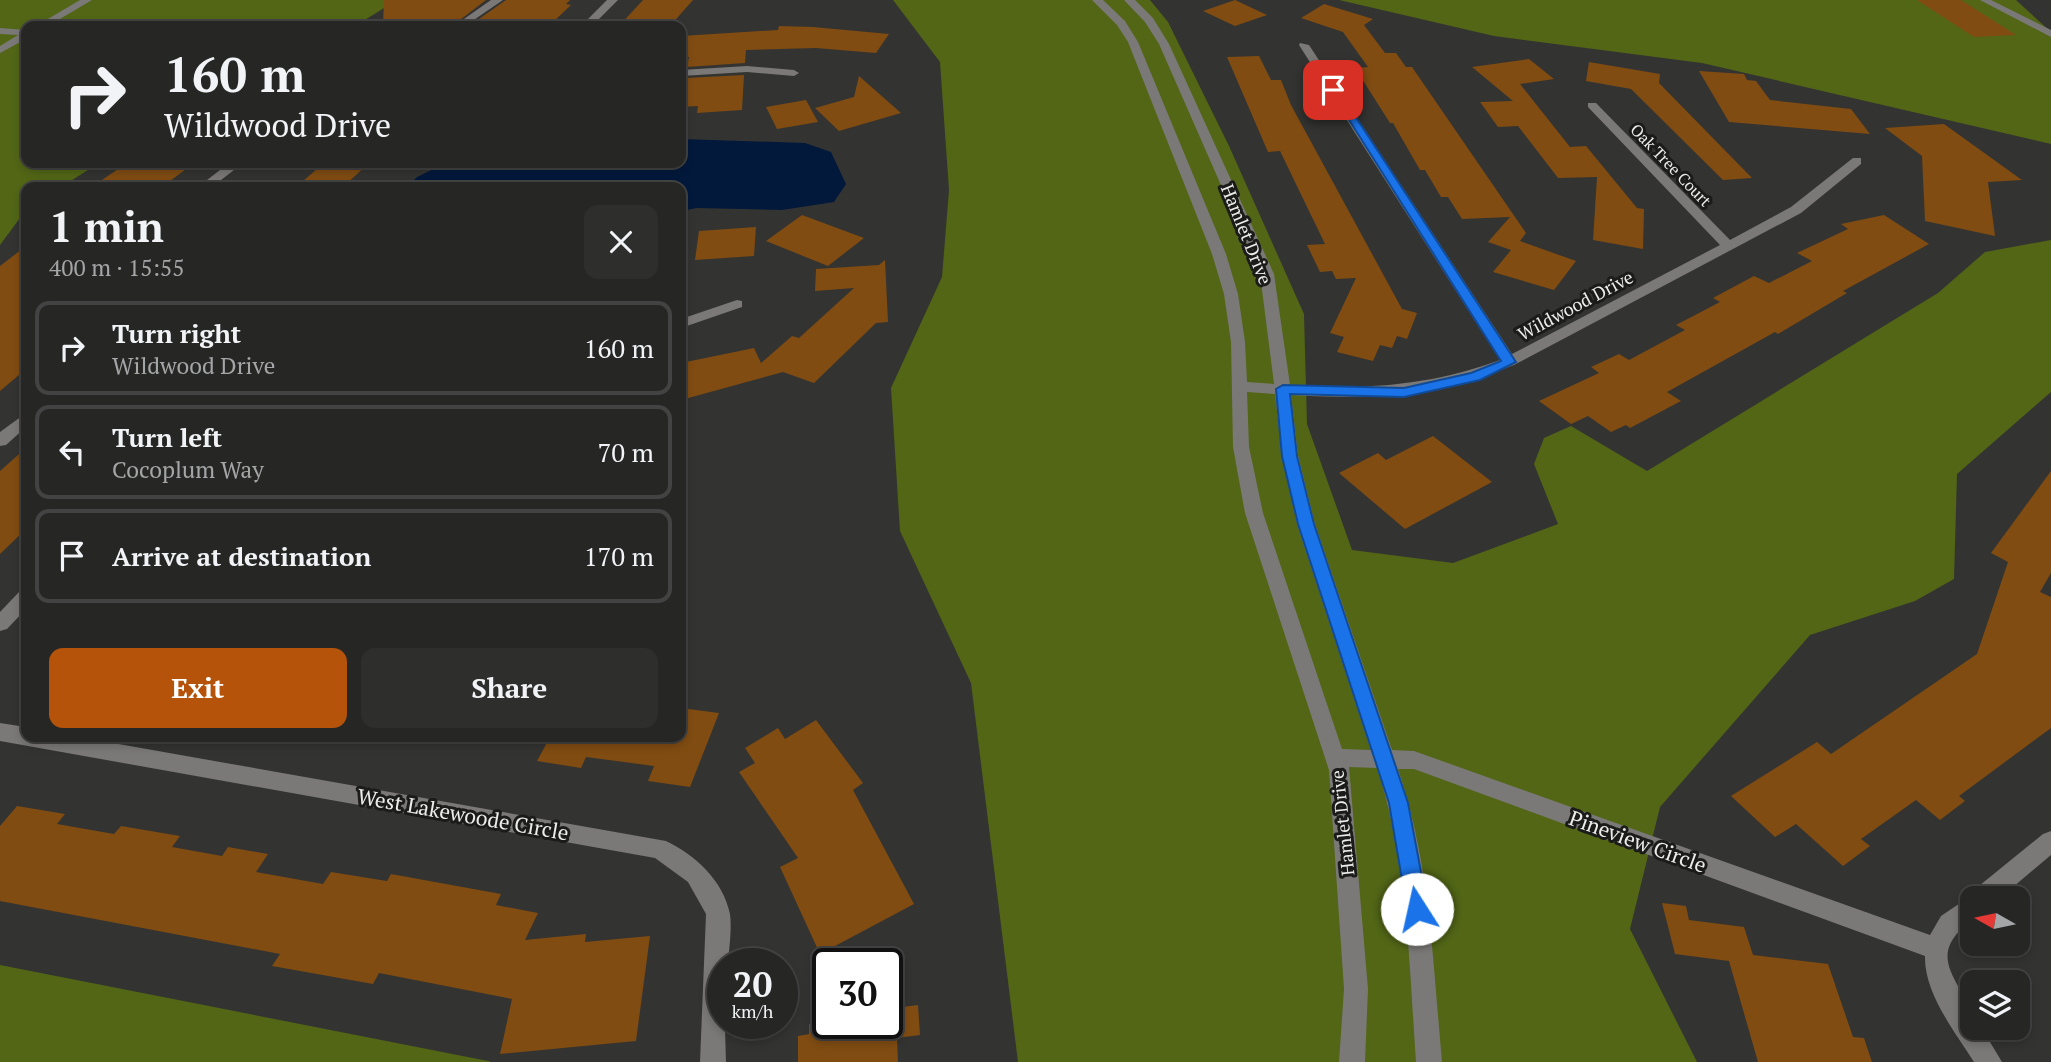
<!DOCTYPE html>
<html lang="en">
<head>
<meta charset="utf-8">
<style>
  :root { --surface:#262625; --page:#2e2e2d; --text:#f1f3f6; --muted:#a4a5a7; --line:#424342; --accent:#b45309 }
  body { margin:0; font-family:"PT Serif",serif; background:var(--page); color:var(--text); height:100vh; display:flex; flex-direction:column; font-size:26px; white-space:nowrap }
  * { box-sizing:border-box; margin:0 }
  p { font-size:23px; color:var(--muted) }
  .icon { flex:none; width:38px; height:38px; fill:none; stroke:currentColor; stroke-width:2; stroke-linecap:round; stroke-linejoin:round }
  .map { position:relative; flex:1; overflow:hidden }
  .sheet { position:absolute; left:21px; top:182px; width:665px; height:560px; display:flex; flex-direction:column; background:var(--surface); border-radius:14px; box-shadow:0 4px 10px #0003,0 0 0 2px var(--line) }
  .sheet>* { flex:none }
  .top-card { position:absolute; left:21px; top:21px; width:665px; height:147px; border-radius:14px; box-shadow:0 4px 10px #0003,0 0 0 2px var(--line); background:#262625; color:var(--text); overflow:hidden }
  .needle { width:46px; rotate:279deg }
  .tools { position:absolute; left:1960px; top:886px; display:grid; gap:14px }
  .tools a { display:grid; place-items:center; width:70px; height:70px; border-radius:14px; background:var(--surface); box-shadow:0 4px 10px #0003,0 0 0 2px var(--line); font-size:35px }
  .speed { position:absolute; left:707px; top:948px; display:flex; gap:14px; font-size:35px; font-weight:700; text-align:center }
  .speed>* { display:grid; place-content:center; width:91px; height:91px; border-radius:50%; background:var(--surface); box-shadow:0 4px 10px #0003,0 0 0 2px var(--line); line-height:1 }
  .speed small { font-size:18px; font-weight:400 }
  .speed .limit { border:4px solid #111; border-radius:10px; background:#fff; color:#111 }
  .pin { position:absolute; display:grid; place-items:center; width:60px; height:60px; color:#fff; margin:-30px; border-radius:14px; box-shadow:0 4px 10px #0006 }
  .me { position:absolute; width:77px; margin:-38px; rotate:350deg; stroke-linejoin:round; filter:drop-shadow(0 0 5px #0008) }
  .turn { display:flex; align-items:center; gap:24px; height:147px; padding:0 28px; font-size:32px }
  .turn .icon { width:91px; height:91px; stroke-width:2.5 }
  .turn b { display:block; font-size:49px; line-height:60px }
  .round { display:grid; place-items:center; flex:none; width:74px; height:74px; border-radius:14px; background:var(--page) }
  .head { display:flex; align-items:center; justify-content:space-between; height:119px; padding:0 28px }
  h1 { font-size:42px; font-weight:700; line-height:52px }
  .button { display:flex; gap:14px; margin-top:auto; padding:14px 28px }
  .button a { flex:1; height:80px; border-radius:14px; background:var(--accent); color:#fff; font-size:28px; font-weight:700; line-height:80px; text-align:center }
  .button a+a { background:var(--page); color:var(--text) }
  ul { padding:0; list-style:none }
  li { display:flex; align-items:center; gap:21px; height:94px; margin:0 14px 10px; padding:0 14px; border:4px solid var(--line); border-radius:14px }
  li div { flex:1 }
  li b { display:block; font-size:26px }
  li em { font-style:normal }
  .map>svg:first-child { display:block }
  .green { fill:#526616 }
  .water { fill:#03193c }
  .building { fill:#804c12 }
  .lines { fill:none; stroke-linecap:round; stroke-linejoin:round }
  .lane { fill:#7a7977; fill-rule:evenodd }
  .street { fill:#7a7977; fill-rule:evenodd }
  .route { fill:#1a73e8; stroke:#114b97; stroke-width:2 }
  .labels { text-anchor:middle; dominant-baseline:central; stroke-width:6; stroke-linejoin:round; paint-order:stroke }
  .far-street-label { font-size:16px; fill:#ececea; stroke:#1b1b1a }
  .street-label { font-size:18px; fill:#ececea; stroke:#1b1b1a }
  .near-street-label { font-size:21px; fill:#ececea; stroke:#1b1b1a }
</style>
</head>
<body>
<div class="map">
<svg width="2051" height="1062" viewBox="0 0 2051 1062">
  <rect width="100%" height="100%" fill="#333331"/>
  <path class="green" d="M0 0H397L355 26H26V163H99L61 187H26V210L0 245Z
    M893 0H1150L1168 22 1229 146 1304 314 1307 424 1352 550 1453 563 1558 524 1534 464 1544 438 1571 426 1647 471 1938 293 1985 252 2051 240V392L1957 474 1954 579 1915 601 1810 635 1660 807 1630 929 1697 1062H1018L971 683 900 531 891 388 942 277 949 190 940 62Z
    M1339 0H2016L2051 32V144L1702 63 1494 36Z
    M0 965 488 1061 491 1062H0Z"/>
  <path class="water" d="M681 139 805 143 831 152 846 184 834 202 782 210 697 208 681 211V187H407L417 177 446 163H681Z"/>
  <path class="building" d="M384 0H486L452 26 383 25Z
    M506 0H570L566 4 571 5 552 23 469 26Z
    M643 0H693L670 26H619Z
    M1235 0 1267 15 1235 26 1203 11Z
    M1917 0H1961L2016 35 1974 37Z
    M1324 4 1373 19 1364 25 1385 53H1396L1406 67H1412L1526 233 1520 241 1576 261 1554 290 1493 272 1511 250 1488 242 1510 217 1462 219 1448 197H1441L1425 170H1420L1393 123H1390L1355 68 1368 67 1343 32 1301 18Z
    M779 26 813 27 889 34 876 53 816 48 746 50 745 63 687 67 689 57H681V36L778 30Z
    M1259 56 1271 80H1281L1291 105 1402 309 1417 313 1407 339 1397 336 1392 348 1380 345 1373 361 1337 352 1344 337 1330 333 1356 278 1336 279 1332 271 1320 272 1307 245 1325 244 1280 151 1268 152 1227 57Z
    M1529 59 1554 79 1520 84 1570 147 1586 146 1637 208 1644 209 1643 249 1593 240 1597 177 1558 178 1518 126 1498 127 1480 102 1513 101 1472 67Z
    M1589 62 1660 74 1659 83 1752 178 1723 180 1631 89 1586 81Z
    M1699 71 1744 74 1747 80 1756 81 1770 100 1851 109 1870 134 1729 122Z
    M744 75 742 110 697 113 698 106 681 107 686 78Z
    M859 76 901 113 839 131 815 108 854 97Z
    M806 100 818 122 777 129 766 107Z
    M1944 124 2022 180 1988 182 1995 236 1925 221 1922 156 1885 128Z
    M127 163H194L162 187 99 182Z
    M324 163H369L343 187H296Z
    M802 215 864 238 828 266 766 241Z
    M1884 215 1929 244 1843 291 1847 293 1778 334 1775 332 1667 392 1681 401 1630 428 1626 425 1611 432 1588 416 1571 424 1539 401 1599 373 1591 367 1619 354 1629 360 1685 330 1676 325 1720 302 1713 298 1754 276 1769 283 1812 261 1797 253 1848 229 1841 224Z
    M756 227 754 256 695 260 699 231Z
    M26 246V369L0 391V266Z
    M885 260 888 322 876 323 814 383 783 372 681 400V363L754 348 761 363 792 336 799 338 854 288 815 291 816 269 879 265Z
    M1433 436 1492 482 1405 529 1339 473 1378 453 1386 460Z
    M26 448V529L0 554V471Z
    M2051 471V573L2040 592 2051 597V728L1959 796 1965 801 1940 820 1916 800 1861 839 1870 846 1843 866 1796 824 1775 837 1731 796 1817 742 1831 754 1977 654 2008 562 1991 553Z
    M681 708 719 713 690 787 648 781 654 766 586 757 581 768 537 761 550 737H681Z
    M816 720 863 783 853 790 914 904 820 954 780 867 798 858 739 772 755 763 745 748 778 728 785 739Z
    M17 806 65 814 57 824 114 834 121 826 180 836 172 847 222 856 228 847 268 854 256 872 323 884 331 872 387 881 391 874 501 894 496 905 538 913 525 940 586 934 585 942 650 936 636 1041 500 1054 512 999 379 973 373 984 272 966 280 954 0 901V826Z
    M1662 903 1686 906 1689 920 1744 927 1753 955 1828 964 1853 1037 1864 1038 1872 1062H1758L1729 961 1675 954Z
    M918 1005 920 1035 897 1038 898 1062H798V1036L809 1034V1024H887V1009Z"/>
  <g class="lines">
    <path class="lane" d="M1980 0H1991L2051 30V37Z"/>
    <path class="street" d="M80 0H92L48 26H36Z
      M491 0H503L465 26H454Z
      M607 0H618L592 26H581Z
      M1092 0H1103L1125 21 1138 42 1226 254 1238 294 1245 342 1247 382 1274 384 1260 274 1159 44 1145 22 1124 0H1135L1153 18 1169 44 1274 274 1290 385C1364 390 1430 386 1500 360L1299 45 1300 43 1309 45 1512 354 1720 245 1588 107V103H1596L1730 240 1791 207 1853 158H1861V164L1801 213 1514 365C1437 395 1373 400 1291 395L1298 455 1315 524 1392 750 1414 751 1930 935 1941 916 1972 895 1974 890 2043 834 2051 831V855L2000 898H1972V920C1917 961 1972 984 1972 1027H1981L2002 1062H1974C1955 1032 1924 993 1925 956L1414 769H1398C1430 862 1433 964 1442 1062H1416C1409 964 1408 862 1377 768L1349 767 1368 989 1365 1062H1339L1344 989 1329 770 1245 513 1233 447 1231 342 1224 294 1212 254 1128 42 1117 25ZM1247 392 1275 394 1282 455 1297 524 1371 750 1342 749 1263 513 1249 447Z
      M0 28 26 30V39L0 53V46L18 35 0 34Z
      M747 66 794 70 799 73 794 76 747 72 681 76V70Z
      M229 163H243L212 187H198Z
      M737 300 742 301V307L681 328V319Z
      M26 413V427L6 445 0 446V432Z
      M26 590V609L7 629 0 631V612L19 592Z
      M0 723 26 727V737H79L666 841C695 855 723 880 730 914 732 929 729 949 728 964H723L726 1062H700L706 914 688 882 655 858 0 741Z"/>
  </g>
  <path class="route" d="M1329 88 1338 90 1516 362 1480 380 1404 397 1290 394 1297 456 1314 524 1408 803 1428 909 1425 916 1417 919 1410 916 1407 909 1389 803 1298 524 1282 456 1276 389 1283 385 1404 388 1471 373 1501 361Z"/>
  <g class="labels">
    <g class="far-street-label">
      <text transform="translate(1671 165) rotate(46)">Oak Tree Court</text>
    </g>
    <g class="street-label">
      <text transform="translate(1247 234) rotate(68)">Hamlet Drive</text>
      <text transform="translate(1575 305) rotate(-28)">Wildwood Drive</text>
      <text transform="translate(1342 823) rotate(-96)">Hamlet Drive</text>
    </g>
    <g class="near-street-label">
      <text transform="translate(463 814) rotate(10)">West Lakewoode Circle</text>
      <text transform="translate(1638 841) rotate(20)">Pineview Circle</text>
    </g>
  </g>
</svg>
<div class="tools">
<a><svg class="needle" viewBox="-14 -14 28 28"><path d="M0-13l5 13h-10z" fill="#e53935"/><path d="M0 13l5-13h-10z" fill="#a4a5a7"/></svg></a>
<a><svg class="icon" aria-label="layers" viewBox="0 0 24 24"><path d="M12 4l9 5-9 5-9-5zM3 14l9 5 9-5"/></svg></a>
</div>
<div class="speed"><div>20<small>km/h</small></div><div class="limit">30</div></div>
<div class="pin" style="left:1333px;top:90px;background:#d93025"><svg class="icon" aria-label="arrive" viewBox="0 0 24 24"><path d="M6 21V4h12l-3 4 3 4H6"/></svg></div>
<svg class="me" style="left:1417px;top:909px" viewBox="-20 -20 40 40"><circle r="19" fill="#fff"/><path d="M0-13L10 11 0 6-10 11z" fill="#1a73e8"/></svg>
<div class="top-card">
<div class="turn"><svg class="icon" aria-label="right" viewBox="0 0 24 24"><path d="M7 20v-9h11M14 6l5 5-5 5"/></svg><div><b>160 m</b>Wildwood Drive</div></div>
</div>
<section class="sheet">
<div class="head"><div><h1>1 min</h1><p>400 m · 15:55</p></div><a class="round"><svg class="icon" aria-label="close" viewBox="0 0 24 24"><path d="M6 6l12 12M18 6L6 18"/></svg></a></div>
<ul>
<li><svg class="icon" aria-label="right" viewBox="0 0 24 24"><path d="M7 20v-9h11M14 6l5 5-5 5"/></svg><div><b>Turn right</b><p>Wildwood Drive</p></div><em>160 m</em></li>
<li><svg class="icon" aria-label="left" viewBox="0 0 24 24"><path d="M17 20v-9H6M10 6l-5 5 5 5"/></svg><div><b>Turn left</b><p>Cocoplum Way</p></div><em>70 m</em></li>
<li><svg class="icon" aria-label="arrive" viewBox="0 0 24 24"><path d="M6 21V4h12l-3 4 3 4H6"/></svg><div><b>Arrive at destination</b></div><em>170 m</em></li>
</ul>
<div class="button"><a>Exit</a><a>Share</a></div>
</section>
</div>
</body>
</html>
